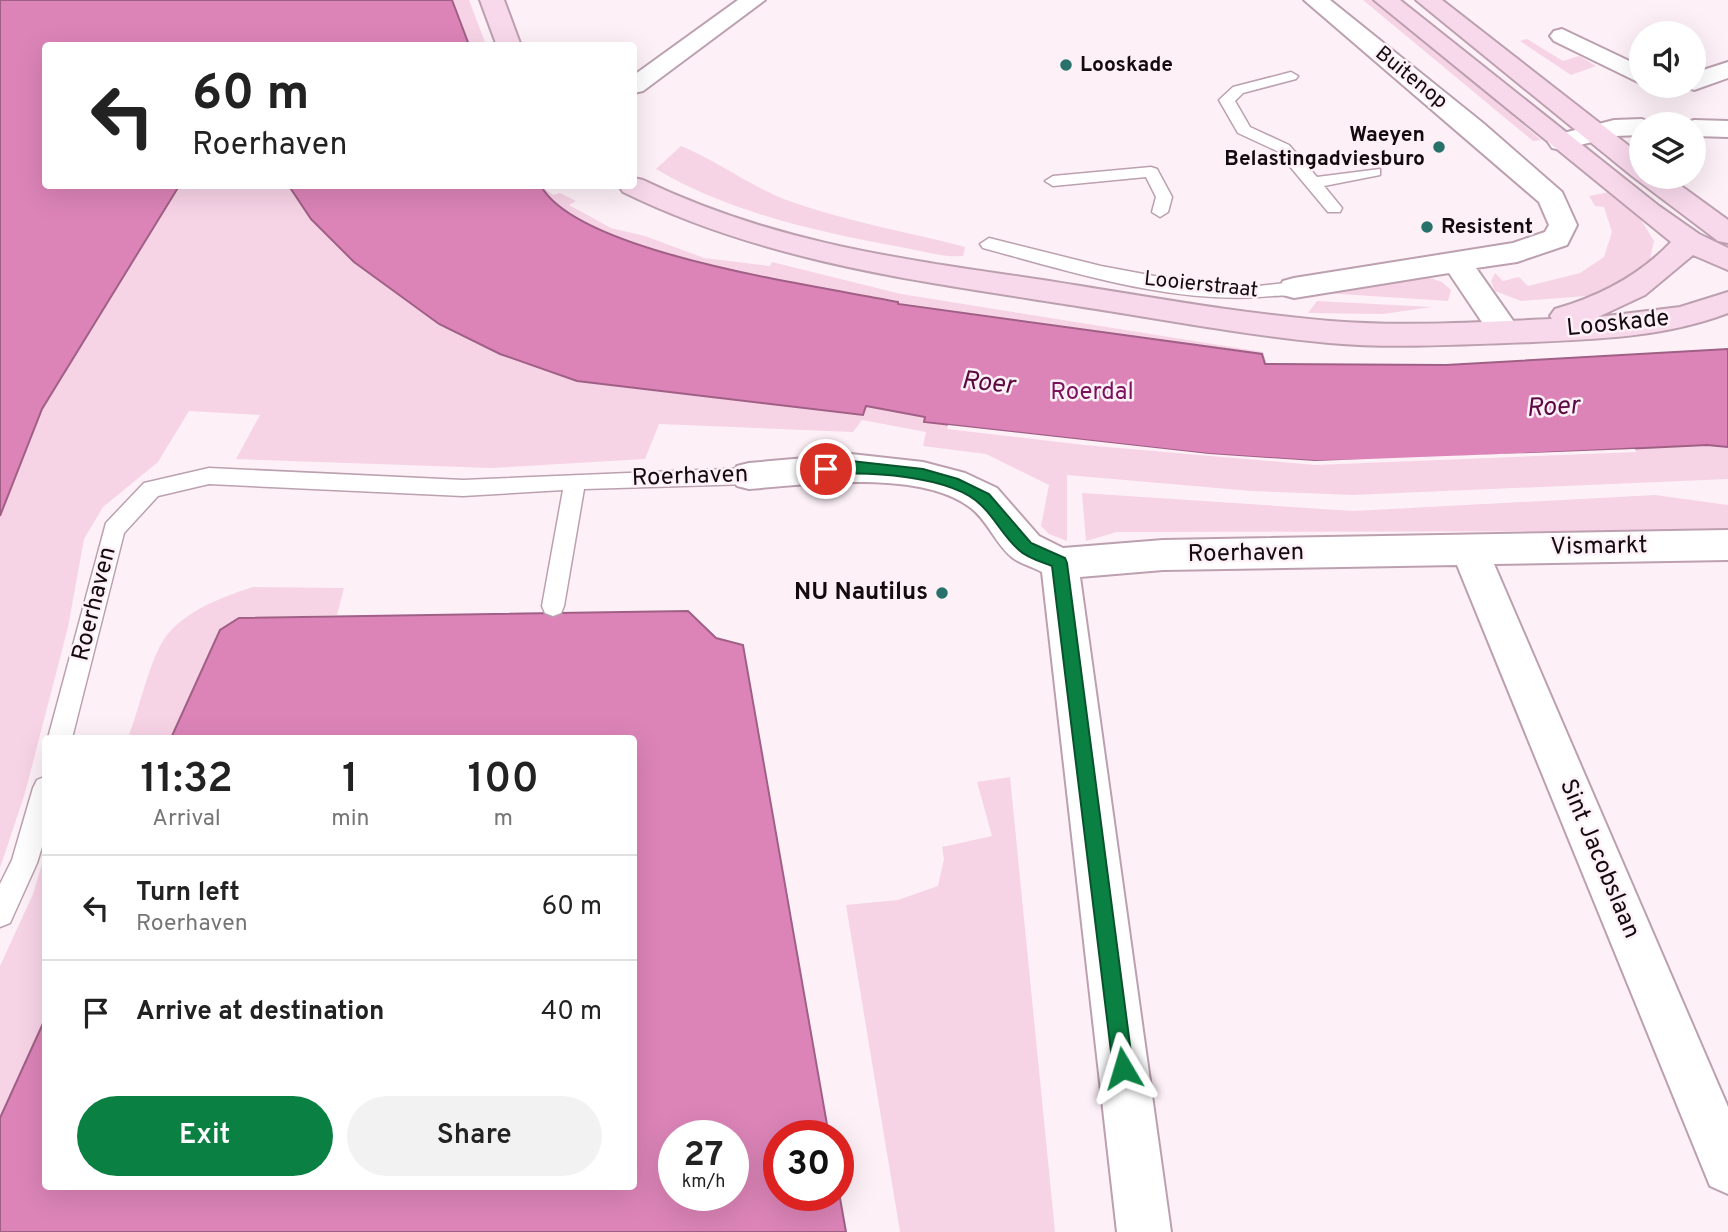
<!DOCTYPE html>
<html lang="en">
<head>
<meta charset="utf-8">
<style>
  :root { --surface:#fff; --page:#f2f2f2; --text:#222; --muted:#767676; --line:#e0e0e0; --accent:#0b8043 }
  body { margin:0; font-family:Overpass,sans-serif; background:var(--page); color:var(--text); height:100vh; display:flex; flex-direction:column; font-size:26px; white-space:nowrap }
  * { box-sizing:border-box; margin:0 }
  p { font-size:23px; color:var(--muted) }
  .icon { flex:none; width:38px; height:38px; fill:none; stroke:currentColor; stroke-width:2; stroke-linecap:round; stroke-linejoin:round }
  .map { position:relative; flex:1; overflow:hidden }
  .side { position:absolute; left:42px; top:735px; width:595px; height:455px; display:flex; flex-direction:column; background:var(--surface); border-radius:7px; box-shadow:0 7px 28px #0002 }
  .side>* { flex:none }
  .banner { position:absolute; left:42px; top:42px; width:595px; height:147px; border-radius:7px; box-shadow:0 7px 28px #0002; background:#fff; color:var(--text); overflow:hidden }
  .fabs { position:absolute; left:1629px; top:21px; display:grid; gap:14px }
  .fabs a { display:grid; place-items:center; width:77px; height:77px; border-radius:50%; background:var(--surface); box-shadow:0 7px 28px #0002; font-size:35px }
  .speed { position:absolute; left:658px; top:1120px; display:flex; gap:14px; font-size:35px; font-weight:700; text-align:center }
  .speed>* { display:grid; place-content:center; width:91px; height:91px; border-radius:50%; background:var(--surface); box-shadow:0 7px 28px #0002; line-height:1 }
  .speed small { font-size:18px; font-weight:400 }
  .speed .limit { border:10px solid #d22; background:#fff; color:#111 }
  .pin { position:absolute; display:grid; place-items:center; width:60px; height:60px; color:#fff; margin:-30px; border:4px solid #fff; border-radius:50%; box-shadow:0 2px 7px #0007 }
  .me { position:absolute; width:77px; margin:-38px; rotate:353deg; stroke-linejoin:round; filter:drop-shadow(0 0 5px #0008) }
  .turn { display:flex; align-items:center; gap:24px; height:147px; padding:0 35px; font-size:32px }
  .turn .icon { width:91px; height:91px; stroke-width:2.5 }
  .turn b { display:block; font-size:49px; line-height:60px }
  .eta { display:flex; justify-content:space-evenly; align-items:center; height:119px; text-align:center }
  .eta b { font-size:42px; font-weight:600; line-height:49px }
  .action { display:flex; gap:14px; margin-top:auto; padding:14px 35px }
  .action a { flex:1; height:80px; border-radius:42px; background:var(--accent); color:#fff; font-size:28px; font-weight:600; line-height:80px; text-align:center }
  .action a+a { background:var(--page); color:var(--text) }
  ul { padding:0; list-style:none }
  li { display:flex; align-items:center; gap:21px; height:105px; padding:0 35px; border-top:2px solid var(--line) }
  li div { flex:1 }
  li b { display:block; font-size:26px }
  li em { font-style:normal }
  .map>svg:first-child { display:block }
  .green { fill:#f7d3e6 }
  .water { fill:#dc84b8; stroke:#a06086; stroke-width:2; fill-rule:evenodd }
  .pier { fill:#fdf1f7 }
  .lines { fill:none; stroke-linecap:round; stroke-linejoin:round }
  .lane-casing { stroke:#bca0af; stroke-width:3 }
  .street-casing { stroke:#bca0af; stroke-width:4 }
  .secondary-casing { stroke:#bca0af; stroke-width:4 }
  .lane { fill:#fff; fill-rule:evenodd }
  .street { fill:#fff; fill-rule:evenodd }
  .secondary { fill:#f8d9ec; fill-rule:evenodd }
  .route { fill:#0b8043; stroke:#07532c; stroke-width:2 }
  .poi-dot { fill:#29716b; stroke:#fdf1f7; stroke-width:2.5 }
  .labels { text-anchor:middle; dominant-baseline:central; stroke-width:5; stroke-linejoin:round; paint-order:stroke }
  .far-poi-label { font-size:21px; font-weight:bold; fill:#140b10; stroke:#fdf1f7; text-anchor:start }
  .far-street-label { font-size:21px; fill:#140b10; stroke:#fdf1f7 }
  .street-label { font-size:24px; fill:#140b10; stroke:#fdf1f7 }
  .park-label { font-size:24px; fill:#7a115a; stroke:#fdf1f7 }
  .poi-label { font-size:24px; font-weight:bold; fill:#140b10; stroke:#fdf1f7; text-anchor:end }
  .water-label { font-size:26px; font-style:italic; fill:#5a0a41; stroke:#fdf1f7 }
</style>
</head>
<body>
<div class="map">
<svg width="1728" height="1232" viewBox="0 0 1728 1232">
  <rect width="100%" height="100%" fill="#fdf1f7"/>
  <path class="green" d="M449 0H469L486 45 369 46Z
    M1363 0H1377L1541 140 1533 141Z
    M1527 39 1563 61 1579 56 1596 66 1571 75 1520 41Z
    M681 146C720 162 752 188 792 202 848 222 909 232 965 247L963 256C943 258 920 250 900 247 818 232 728 212 656 169Z
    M179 186H289L311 219 354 262 439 324 500 354 577 381 804 408 619 367 541 186 553 195 560 193 576 201 569 205 611 228 645 236 704 258 770 266 772 262 901 294 1263 352 1267 364 1372 368 1728 356V479L1353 495 1251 491 1067 475V541L1049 534 1041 526 1049 485 986 454 923 446 926 432 862 420 853 432 659 424 645 459 491 468 236 459 260 415 189 411 158 462 103 507 84 539 68 627 25 793 0 868V516L42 409Z
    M1609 192 1638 215 1654 241 1648 268 1625 284 1587 296 1521 301 1495 291 1491 281 1495 273 1503 281 1519 277 1528 286 1580 273 1604 257 1612 232 1604 207 1595 206 1589 196Z
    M1405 277 1430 278 1442 282 1451 290 1448 301 1324 293 1322 289Z
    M1317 301 1432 307 1383 314 1308 313Z
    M1082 493 1353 511 1655 495 1728 505V531L1117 532 1086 541Z
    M253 587 344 588 337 615 239 618 220 630 171 738H128C139 709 146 674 160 646 176 614 221 597 253 587Z
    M1010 777 1055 1232H900L846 905 898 900 938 886 944 859 942 847 992 836 977 782Z
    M45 854V1019L0 1118V966L33 894Z"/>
  <path class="water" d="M0 0H452L469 45 46 46V186H179L42 409 0 516Z
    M289 186H541C579 254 819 286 898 302V304L1262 354 1265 364 1446 365 1728 349V447L1707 445 1397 460 1315 461 1209 454 924 422 925 417 866 406 863 415 577 381 500 354 439 324 354 262 311 219Z
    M688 611 716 638 743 645 829 1136H779V1195H838V1187L846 1232H0V1118L45 1019 46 1186H634V738H171L220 630 239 618ZM674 1136H733V1195H674Z"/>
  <path class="pier" d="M948 425 1209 454 1315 461 1635 449 1636 452 1315 465 1084 445 947 429Z"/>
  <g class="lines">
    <defs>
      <path id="lane" d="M1291 72 1298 76 1296 79 1243 93 1235 101 1250 127 1289 145 1317 177 1380 169V175L1324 186 1342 208 1340 212H1328L1277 151 1238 133 1219 100 1233 87Z
        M1151 167 1157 169 1172 197 1168 212 1160 217 1152 212 1156 197 1146 177 1053 186 1045 181 1053 176Z
        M989 238 1101 266 1181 281 1258 286 1294 282 1303 288C1297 297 1283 295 1273 296 1177 306 1075 273 983 248L980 244Z
        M209 468 463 480 749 468 756 470 759 476 756 482 749 484 584 489 564 606 561 613 553 616 545 613 542 606 563 490 463 496 209 484 158 496 124 533 72 738H48L106 523 144 483Z
        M46 776V834L37 863 10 923 0 927V884L12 860 33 788 37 780Z"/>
      <path id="street" d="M738 0H765L643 91 634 93V75Z
        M1304 0H1330L1483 123 1562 192 1577 225 1567 245 1517 262 1476 268 1521 332 1516 340 1505 343 1494 340 1449 273 1294 298 1283 295 1279 288 1283 281 1294 278 1513 243 1545 232 1549 225 1539 202Z
        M1562 29 1642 67V84L1554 41 1550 36 1554 31Z
        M1728 62V78L1694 90 1684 86H1694V73Z
        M1642 119 1653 124H1642V135L1615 136 1561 150 1552 148 1548 142 1552 136 1614 120Z
        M1694 120 1728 121V137L1694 136V124H1683Z
        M851 454 923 462 965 473 997 488 1039 536 1063 548 1163 540 1728 530V560L1494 564 1728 1107V1194L1710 1186 1457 565 1163 570 1080 577 1171 1232H1117L1042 572C1033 567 1021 564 1013 558 996 545 988 521 971 508 921 469 809 484 749 489L737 486 731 476 737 466 749 463Z"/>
      <path id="secondary" d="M480 0H504L521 46H497Z
        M1374 0H1400L1659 206 1699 234 1728 248V270L1693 255 1645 295 1598 317 1680 307 1728 292V313C1665 337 1599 339 1533 342 1465 344 1396 349 1329 343 1245 335 1160 319 1077 306 919 281 768 263 623 192L619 186H634V178L643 180C775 243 894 258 1036 279 1134 294 1232 313 1330 321 1404 327 1479 322 1552 319L1550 316 1555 309C1600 296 1639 276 1671 242Z
        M1416 0H1442L1642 156V177H1669L1728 220V243L1718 241 1632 176Z"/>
    </defs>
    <use href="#lane" class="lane-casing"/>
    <use href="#street" class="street-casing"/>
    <use href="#secondary" class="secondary-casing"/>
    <use href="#lane" class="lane"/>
    <use href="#street" class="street"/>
    <use href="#secondary" class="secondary"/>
  </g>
  <path class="route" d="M851 461 923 469 958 479 989 494 1031 543 1065 558 1067 563 1133 1068 1130 1076 1123 1079 1116 1076 1113 1068 1052 566C1042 562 1027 558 1019 550 1004 537 995 518 981 505 951 475 865 471 826 475L818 469 826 463Z"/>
  <g class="poi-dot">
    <circle cx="1066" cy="65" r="7"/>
    <circle cx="1439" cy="147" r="7"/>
    <circle cx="1427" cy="227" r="7"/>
    <circle cx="942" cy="593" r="7"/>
  </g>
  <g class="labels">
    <g class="far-poi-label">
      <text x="1080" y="65">Looskade</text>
      <text x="1425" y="135" text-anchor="end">Waeyen<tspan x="1425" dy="24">Belastingadviesburo</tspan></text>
      <text x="1441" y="227">Resistent</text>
    </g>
    <g class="far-street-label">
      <text transform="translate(1411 78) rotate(39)">Buitenop</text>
      <text transform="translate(1201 285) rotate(6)">Looierstraat</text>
    </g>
    <g class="street-label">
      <text transform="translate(1618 324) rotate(-6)">Looskade</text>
      <text transform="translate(690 477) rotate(-2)">Roerhaven</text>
      <text transform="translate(1599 547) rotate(-1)">Vismarkt</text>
      <text transform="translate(1246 554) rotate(-1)">Roerhaven</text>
      <text transform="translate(95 604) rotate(-76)">Roerhaven</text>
      <text transform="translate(1599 859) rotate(67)">Sint Jacobslaan</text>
    </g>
    <g class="park-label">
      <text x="1092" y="393">Roerdal</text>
    </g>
    <g class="poi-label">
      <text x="928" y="593">NU Nautilus</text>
    </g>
    <g class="water-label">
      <text transform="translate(988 384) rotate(6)">Roer</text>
      <text transform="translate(1553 408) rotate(-3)">Roer</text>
    </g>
  </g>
</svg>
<div class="fabs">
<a><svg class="icon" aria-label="sound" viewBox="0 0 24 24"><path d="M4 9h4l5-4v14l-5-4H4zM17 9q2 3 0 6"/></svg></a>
<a><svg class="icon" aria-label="layers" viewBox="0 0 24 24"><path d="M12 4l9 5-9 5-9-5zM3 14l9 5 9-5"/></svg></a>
</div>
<div class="speed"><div>27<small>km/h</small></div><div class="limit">30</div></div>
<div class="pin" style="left:826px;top:469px;background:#d93025"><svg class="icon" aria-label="arrive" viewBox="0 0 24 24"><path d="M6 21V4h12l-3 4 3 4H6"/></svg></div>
<svg class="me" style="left:1123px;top:1068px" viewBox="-20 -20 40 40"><path d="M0-17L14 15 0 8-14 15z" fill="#0b8043" stroke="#fff" stroke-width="4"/></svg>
<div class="banner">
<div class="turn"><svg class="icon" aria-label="left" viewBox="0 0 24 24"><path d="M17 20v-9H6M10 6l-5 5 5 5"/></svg><div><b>60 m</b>Roerhaven</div></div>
</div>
<section class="side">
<div class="eta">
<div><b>11:32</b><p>Arrival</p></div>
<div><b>1</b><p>min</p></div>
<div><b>100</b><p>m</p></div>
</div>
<ul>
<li><svg class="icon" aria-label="left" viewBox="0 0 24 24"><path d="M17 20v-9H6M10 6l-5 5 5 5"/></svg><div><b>Turn left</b><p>Roerhaven</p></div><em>60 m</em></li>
<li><svg class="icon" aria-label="arrive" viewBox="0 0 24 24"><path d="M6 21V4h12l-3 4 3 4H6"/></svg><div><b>Arrive at destination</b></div><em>40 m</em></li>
</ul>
<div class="action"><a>Exit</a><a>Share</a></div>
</section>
</div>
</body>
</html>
